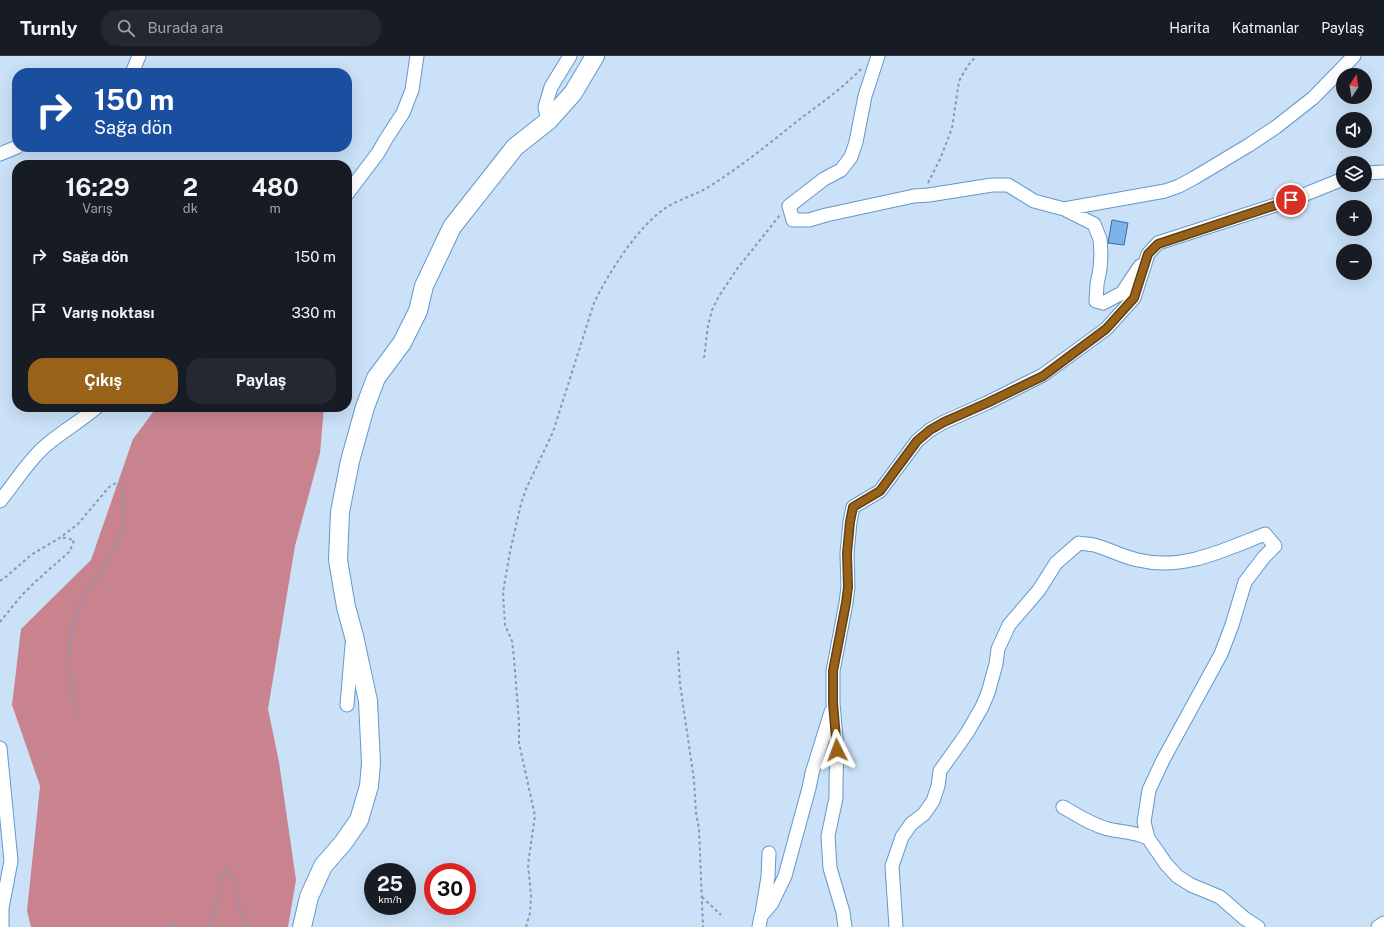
<!DOCTYPE html>
<html lang="tr">
<head>
<meta charset="utf-8">
<style>
  :root { --surface:#171b24; --page:#242831; --text:#f1f3f6; --muted:#9ea1a6; --line:#363941; --accent:#99621b }
  body { margin:0; font-family:"Public Sans",sans-serif; background:var(--page); color:var(--text); height:100vh; display:flex; flex-direction:column; font-size:15px; white-space:nowrap }
  * { box-sizing:border-box; margin:0 }
  p { font-size:13px; color:var(--muted) }
  .icon { flex:none; width:22px; height:22px; fill:none; stroke:currentColor; stroke-width:2; stroke-linecap:round; stroke-linejoin:round }
  .map { position:relative; flex:1; overflow:hidden }
  .panel { position:absolute; left:12px; top:104px; width:340px; height:252px; display:flex; flex-direction:column; background:var(--surface); border-radius:16px; box-shadow:0 4px 16px #0002 }
  .panel>* { flex:none }
  .top-card { position:absolute; left:12px; top:12px; width:340px; height:84px; border-radius:16px; box-shadow:0 4px 16px #0002; background:#1a4fa0; color:#fff; overflow:hidden }
  .needle { width:26px; rotate:12deg }
  .controls { position:absolute; left:1336px; top:12px; display:grid; gap:8px }
  .controls a { display:grid; place-items:center; width:36px; height:36px; border-radius:50%; background:var(--surface); box-shadow:0 4px 16px #0002; font-size:20px }
  .speed { position:absolute; left:364px; top:807px; display:flex; gap:8px; font-size:20px; font-weight:700; text-align:center }
  .speed>* { display:grid; place-content:center; width:52px; height:52px; border-radius:50%; background:var(--surface); box-shadow:0 4px 16px #0002; line-height:1 }
  .speed small { font-size:10px; font-weight:400 }
  .speed .limit { border:6px solid #d22; background:#fff; color:#111 }
  .pin { position:absolute; display:grid; place-items:center; width:34px; height:34px; color:#fff; margin:-17px; border:2px solid #fff; border-radius:50%; box-shadow:0 1px 4px #0007 }
  .me { position:absolute; width:44px; margin:-22px; rotate:357deg; stroke-linejoin:round; filter:drop-shadow(0 0 3px #0008) }
  .turn { display:flex; align-items:center; gap:14px; height:84px; padding:0 16px; font-size:18px }
  .turn .icon { width:52px; height:52px; stroke-width:2.5 }
  .turn b { display:block; font-size:28px; line-height:34px }
  .eta { display:flex; justify-content:space-evenly; align-items:center; height:68px; text-align:center }
  .eta b { font-size:24px; font-weight:700; line-height:28px }
  .cta { display:flex; gap:8px; margin-top:auto; padding:8px 16px }
  .cta a { flex:1; height:46px; border-radius:16px; background:var(--accent); color:#fff; font-size:16px; font-weight:700; line-height:46px; text-align:center }
  .cta a+a { background:var(--page); color:var(--text) }
  ul { padding:0; list-style:none }
  li { display:flex; align-items:center; gap:12px; height:56px; padding:0 16px }
  li div { flex:1 }
  li b { display:block; font-size:15px }
  li em { font-style:normal }
  header { display:flex; align-items:center; gap:24px; box-sizing:border-box; height:56px; padding:0 20px; background:var(--surface); border-bottom:1px solid var(--line) }
  header strong { font-size:19px }
  nav { display:flex; gap:22px; margin-inline-start:auto; font-size:14px }
  .search { width:280px; height:36px; background:var(--page); display:flex; align-items:center; gap:10px; box-sizing:border-box; padding:0 14px; border-radius:16px; color:var(--muted); font-size:15px }
  .map>svg:first-child { display:block }
  .forest { fill:#c8838f }
  .building { fill:#7cb4ea; stroke:#366c9e }
  .lines { fill:none; stroke-linecap:round; stroke-linejoin:round }
  .street-casing { stroke:#6199cd; stroke-width:15 }
  .secondary-casing { stroke:#6199cd; stroke-width:20 }
  .path { stroke:#839aaf; stroke-width:2; stroke-dasharray:3 3; stroke-linecap:butt }
  .street { stroke:#fff; stroke-width:13 }
  .secondary { stroke:#fff; stroke-width:18 }
  .route-casing { stroke:#634012; stroke-width:10 }
  .route { stroke:#99621b; stroke-width:7 }
</style>
</head>
<body>
<header>
<strong>Turnly</strong>
<div class="search"><svg class="icon" aria-label="search" viewBox="0 0 24 24"><circle cx="10" cy="10" r="6"/><path d="M15 15l6 6"/></svg>Burada ara</div>
<nav><a>Harita</a><a>Katmanlar</a><a>Paylaş</a></nav>
</header>
<div class="map">
<svg width="1384" height="871" viewBox="0 0 1384 871">
  <rect width="100%" height="100%" fill="#cae1f7"/>
  <path class="forest" d="M157 351H324L320 397 295 490 268 653 279 706 296 824 288 871H31L27 855 40 730 12 649 21 573 91 504 133 383Z"/>
  <path class="building" d="M1112 164 1128 167 1124 189 1108 187Z"/>
  <g class="lines">
    <defs>
      <path id="street" d="M878 0 865 40 856 86 851 101 841 114 824 123 789 150 793 164H809L826 159 914 140 929 139 992 129H1008L1034 145 1064 153 1094 168 1100 183 1101 198 1100 213 1097 228 1096 245 1103 247 1122 237 1140 210
        M132 17 139 0
        M548 65 545 51 551 31 570 0
        M0 98 17 91
        M1365 117 1384 116
        M347 138 378 97 386 83 403 57 412 34 417 0
        M1064 153 1165 135 1179 130 1194 122 1249 89 1276 71 1313 42 1354 0
        M0 445C14 428 26 408 43 392 59 377 80 366 97 351
        M347 649 352 589
        M0 692 11 805 2 852V871
        M1063 751C1079 760 1090 768 1108 773 1121 776 1135 776 1148 782
        M762 857 768 821 769 797
        M759 871 761 860 772 847 785 820 809 732 812 717 831 656
        M845 871 843 856 830 812 828 780 836 742V725L837 694 833 647V615L846 547 848 531 847 497 850 466 853 451 880 435 917 385 930 374 944 366 987 347 1043 319 1106 273 1134 242 1148 198 1158 187 1291 144 1343 123
        M896 871 892 810 902 781 911 768 924 758 933 745 938 730 940 715 967 677 982 651 988 637 996 608 998 593 1009 569 1039 534 1056 507 1079 487C1084 488 1089 488 1094 489 1109 493 1123 501 1138 504 1183 515 1224 494 1265 478L1275 490 1264 501 1245 526 1232 569 1221 598 1163 704 1149 734 1144 766 1148 782 1166 808 1177 820 1191 829 1220 841 1244 862 1258 871
        M1378 871 1384 867"/>
      <path id="secondary" d="M302 871 309 841 323 810 343 787 359 764 369 730 371 707 368 645 354 580 346 551 338 504 340 456 350 405 365 351 376 322 402 287 418 255 424 230 452 171 515 91 548 65 573 37 595 0"/>
    </defs>
    <use href="#street" class="street-casing"/>
    <use href="#secondary" class="secondary-casing"/>
    <path class="path" d="M928 127 941 101 952 72 959 25 967 11 976 0
      M704 302 708 270 712 254 719 240 737 213 780 159
      M0 525 7 520 31 499 61 481 78 468 109 431 116 427 123 429V471L115 490 100 517 82 542 72 575 68 602 76 662
      M0 566 21 540 33 528 70 495 74 484 61 481
      M678 595 680 628 694 724 696 757 699 773 703 871
      M702 841 721 859
      M169 871 171 869 176 871
      M210 871 218 841 222 816 225 814 229 815 235 826 237 844 247 871
      M526 871 530 857 531 840 528 808 535 760 519 687V666L514 602 512 585 505 569 503 536 510 496 521 448 526 433 553 376 594 247C609 216 638 170 667 151 681 142 697 139 710 130 742 110 771 86 800 63 821 47 843 32 861 13"/>
    <use href="#street" class="street"/>
    <use href="#secondary" class="secondary"/>
  </g>
  <g class="lines">
    <defs>
      <path id="route" d="M837 694 833 647V615L846 547 848 531 847 497 850 466 853 451 880 435 917 385 930 374 944 366 987 347 1043 320 1106 273 1134 242 1148 198 1158 188 1291 144"/>
    </defs>
    <use href="#route" class="route-casing"/>
    <use href="#route" class="route"/>
  </g>
</svg>
<div class="controls">
<a><svg class="needle" viewBox="-14 -14 28 28"><path d="M0-13l5 13h-10z" fill="#e53935"/><path d="M0 13l5-13h-10z" fill="#9ea1a6"/></svg></a>
<a><svg class="icon" aria-label="sound" viewBox="0 0 24 24"><path d="M4 9h4l5-4v14l-5-4H4zM17 9q2 3 0 6"/></svg></a>
<a><svg class="icon" aria-label="layers" viewBox="0 0 24 24"><path d="M12 4l9 5-9 5-9-5zM3 14l9 5 9-5"/></svg></a>
<a>+</a>
<a>−</a>
</div>
<div class="speed"><div>25<small>km/h</small></div><div class="limit">30</div></div>
<div class="pin" style="left:1291px;top:144px;background:#d93025"><svg class="icon" aria-label="arrive" viewBox="0 0 24 24"><path d="M6 21V4h12l-3 4 3 4H6"/></svg></div>
<svg class="me" style="left:837px;top:694px" viewBox="-20 -20 40 40"><path d="M0-17L14 15 0 8-14 15z" fill="#99621b" stroke="#fff" stroke-width="4"/></svg>
<div class="top-card">
<div class="turn"><svg class="icon" aria-label="right" viewBox="0 0 24 24"><path d="M7 20v-9h11M14 6l5 5-5 5"/></svg><div><b>150 m</b>Sağa dön</div></div>
</div>
<section class="panel">
<div class="eta">
<div><b>16:29</b><p>Varış</p></div>
<div><b>2</b><p>dk</p></div>
<div><b>480</b><p>m</p></div>
</div>
<ul>
<li><svg class="icon" aria-label="right" viewBox="0 0 24 24"><path d="M7 20v-9h11M14 6l5 5-5 5"/></svg><div><b>Sağa dön</b></div><em>150 m</em></li>
<li><svg class="icon" aria-label="arrive" viewBox="0 0 24 24"><path d="M6 21V4h12l-3 4 3 4H6"/></svg><div><b>Varış noktası</b></div><em>330 m</em></li>
</ul>
<div class="cta"><a>Çıkış</a><a>Paylaş</a></div>
</section>
</div>
</body>
</html>
